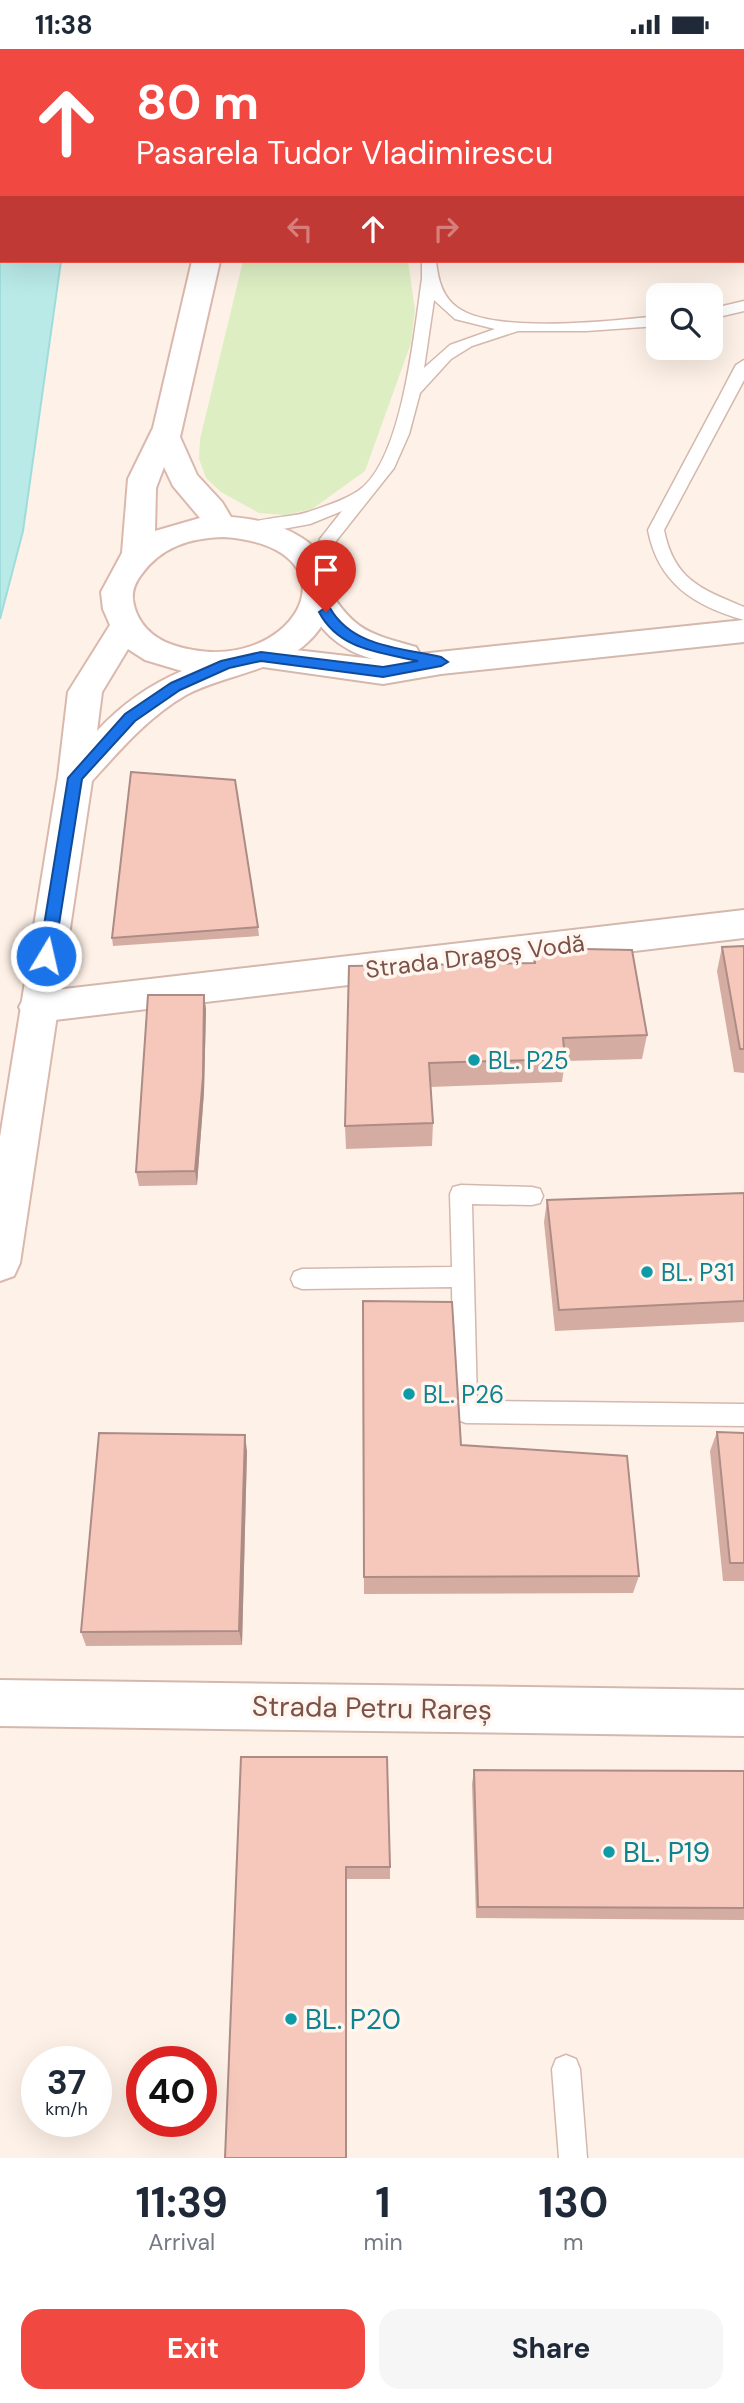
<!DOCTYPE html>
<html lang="en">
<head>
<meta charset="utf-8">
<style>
  :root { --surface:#fff; --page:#f6f6f7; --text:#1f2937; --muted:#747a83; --accent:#f24842 }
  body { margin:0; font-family:"DM Sans",sans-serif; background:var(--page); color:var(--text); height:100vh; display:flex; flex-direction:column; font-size:26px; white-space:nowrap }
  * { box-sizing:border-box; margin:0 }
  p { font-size:23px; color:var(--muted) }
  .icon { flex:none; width:38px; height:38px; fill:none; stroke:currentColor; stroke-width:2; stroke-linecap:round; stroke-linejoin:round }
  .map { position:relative; height:2109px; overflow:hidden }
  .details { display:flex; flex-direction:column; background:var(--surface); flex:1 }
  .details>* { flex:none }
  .guide { position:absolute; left:0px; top:0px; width:746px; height:214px; box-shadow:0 7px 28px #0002; background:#f24842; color:#fff; overflow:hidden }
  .fabs { position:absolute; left:646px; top:234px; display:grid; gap:14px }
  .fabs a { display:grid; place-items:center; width:77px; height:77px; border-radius:14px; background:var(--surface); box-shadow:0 7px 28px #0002; font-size:35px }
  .speed { position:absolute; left:21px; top:1997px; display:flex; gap:14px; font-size:35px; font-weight:700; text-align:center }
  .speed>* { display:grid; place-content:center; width:91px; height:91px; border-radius:50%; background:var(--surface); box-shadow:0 7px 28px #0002; line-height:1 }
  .speed small { font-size:18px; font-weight:400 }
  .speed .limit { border:10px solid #d22; background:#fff; color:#111 }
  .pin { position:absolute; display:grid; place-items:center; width:60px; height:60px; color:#fff; margin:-72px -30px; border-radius:50% 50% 50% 0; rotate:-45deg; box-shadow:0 0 7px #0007 }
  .pin .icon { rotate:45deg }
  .me { position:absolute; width:77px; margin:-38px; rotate:9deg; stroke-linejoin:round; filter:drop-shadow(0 0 5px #0008) }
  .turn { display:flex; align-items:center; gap:24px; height:147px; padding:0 21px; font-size:32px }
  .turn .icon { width:91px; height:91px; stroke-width:2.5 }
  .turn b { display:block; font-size:49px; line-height:60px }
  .lanes { display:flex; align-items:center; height:66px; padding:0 21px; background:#0003; justify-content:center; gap:35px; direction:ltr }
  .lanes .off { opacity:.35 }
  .eta { display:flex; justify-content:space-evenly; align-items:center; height:119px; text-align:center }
  .eta b { font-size:42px; font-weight:700; line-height:49px }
  .action { display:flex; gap:14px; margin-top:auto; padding:14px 21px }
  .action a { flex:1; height:80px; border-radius:21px; background:var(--accent); color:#fff; font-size:28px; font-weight:700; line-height:80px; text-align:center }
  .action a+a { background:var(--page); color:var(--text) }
  .status { display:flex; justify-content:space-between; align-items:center; height:49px; padding:0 35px; background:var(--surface); direction:ltr }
  .status svg { height:19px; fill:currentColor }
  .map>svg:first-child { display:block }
  .green { fill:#ddeec3 }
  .water { fill:#b9eae8; stroke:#9edddb; stroke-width:2 }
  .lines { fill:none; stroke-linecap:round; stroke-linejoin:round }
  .lane-casing { stroke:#d4b8ae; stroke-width:3 }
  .street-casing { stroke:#d4b8ae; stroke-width:4 }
  .secondary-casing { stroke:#dab8ad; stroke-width:4 }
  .lane { fill:#fff; fill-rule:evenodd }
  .street { fill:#fff; fill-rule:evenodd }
  .secondary { fill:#fff; fill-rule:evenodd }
  .wall { fill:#d4aca2 }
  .shaded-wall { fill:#ac8c84 }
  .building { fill:#f6c8bc; stroke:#ac8c84; stroke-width:2 }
  .route { fill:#1a73e8; stroke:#114b97; stroke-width:2 }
  .culture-dot { fill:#0f9aa8; stroke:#fff6ef; stroke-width:2.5 }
  .labels { text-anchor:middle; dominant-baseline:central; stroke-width:7; stroke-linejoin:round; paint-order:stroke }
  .street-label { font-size:24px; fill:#7b5148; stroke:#fff6ef }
  .culture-label { font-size:24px; fill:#0d838f; stroke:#fff6ef; text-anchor:start }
  .near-street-label { font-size:28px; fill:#7b5148; stroke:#fff6ef }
  .near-culture-label { font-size:28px; fill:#0d838f; stroke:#fff6ef; text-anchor:start }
</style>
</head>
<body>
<div class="status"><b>11:38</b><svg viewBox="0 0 49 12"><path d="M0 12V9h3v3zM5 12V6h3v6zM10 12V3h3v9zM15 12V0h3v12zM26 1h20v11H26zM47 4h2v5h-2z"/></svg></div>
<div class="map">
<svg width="744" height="2109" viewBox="0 0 744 2109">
  <rect width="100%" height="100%" fill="#fef1e7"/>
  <path class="green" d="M243 212H408L415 261 411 294 365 422 312 460 285 466 259 464 221 443 206 429 199 410 200 390Z"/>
  <path class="water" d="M0 0 99 2H2V212H61L23 482 0 570Z"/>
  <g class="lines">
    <defs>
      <path id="lane" d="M390 0H404V2H390Z
        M736 0H744V5V2Z
        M422 212H436C438 230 442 248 458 259 494 285 614 272 658 267V277L586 282H518L472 297 451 310 420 344 409 385 394 419 336 492 321 529H309L306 525 320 490 342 462 310 475 250 486 242 480C250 468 293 469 308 463 323 458 345 451 358 442 403 412 414 282 422 230ZM434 251 455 270 495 280 450 296 424 319Z
        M744 252V262L710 270V260Z
        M744 311V331L664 481C674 531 701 540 744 558V571C694 557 658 534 648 481L736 316Z
        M461 1136 532 1138 540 1140 543 1147 540 1154 532 1156 472 1155 477 1352 744 1355V1377L466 1374 458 1371 454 1363 452 1238 302 1240 294 1237 291 1230 294 1223 302 1220 452 1218 450 1145 453 1138Z
        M566 2006 576 2010 580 2020 587 2109H559L552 2020 556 2010Z"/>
      <path id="street" d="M318 538 329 541C355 583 371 585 416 598L420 605 744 571V593L441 625 383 635 249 616 245 608 249 600 261 597 373 610C337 600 320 581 302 549L307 541Z
        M744 861V889L38 973 25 969 19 958 25 947 38 943Z
        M0 1631 744 1641V1687L0 1677Z"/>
      <path id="secondary" d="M181 0H205V2H181Z
        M192 212H220L180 388 197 426 222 453 231 468C255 470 281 475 302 489 342 514 341 563 308 593 279 621 223 626 186 646 148 668 121 700 92 732L20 1214 14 1227 0 1232V1088L58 728 68 643 110 576 103 560 101 543 122 504 128 430 153 379ZM164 418 173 437 200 469 155 482 156 439ZM224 488C369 499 291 635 173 596 152 589 136 573 133 551 132 541 135 534 141 526 161 498 189 489 224 488ZM128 600 145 611 182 622C149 636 121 656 97 682L102 643Z"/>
    </defs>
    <use href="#lane" class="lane-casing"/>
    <use href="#street" class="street-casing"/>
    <use href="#secondary" class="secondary-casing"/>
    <use href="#lane" class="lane"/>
    <use href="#street" class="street"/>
    <use href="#secondary" class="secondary"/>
  </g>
  <path class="wall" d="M258 878 259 887 113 897 112 889Z
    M744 897V1024L734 1023 717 922 722 898Z
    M535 899 647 986 642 1010 565 1012 562 1033 430 1038 433 1074 432 1097 346 1100 345 1077 533 914Z
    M204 946 206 961 204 1043 197 1136 139 1137 136 1123Z
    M744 1144V1273L555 1282 544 1173 547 1151Z
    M363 1252 461 1396 639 1527 633 1544 364 1545Z
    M717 1383 744 1384V1532H723L710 1402Z
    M247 1402 242 1596 86 1597 81 1583Z
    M241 1708 390 1818V1830H347V2109H225Z
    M474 1721 744 1722V1871L476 1869 472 1735Z"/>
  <path class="shaded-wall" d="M204 946 206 961 204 1043 197 1136 195 1122Z
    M245 1386 247 1402 242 1596 239 1582Z"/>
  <path class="building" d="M131 723 235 731 258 878 112 889Z
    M744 897V1000H740L722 898Z
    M535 899 632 901 647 986 563 989 565 1010 429 1014 433 1074 345 1077 349 917 535 914Z
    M148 946H204L203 1028 195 1122 136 1123Z
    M744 1144V1252L559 1261 547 1151Z
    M363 1252 452 1253 461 1396 627 1407 639 1527 364 1528Z
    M717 1383 744 1384V1514H730Z
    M99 1384 245 1386 239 1582 81 1583Z
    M241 1708H387L390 1818H346V2109H225Z
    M474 1721 744 1722V1859L478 1858Z"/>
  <path class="route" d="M326 558 330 559C352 598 401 599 441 608L448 613 441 617 383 628 261 612 229 619 180 641 135 672 82 730 54 907 46 913 41 911 39 907 68 729 125 665 171 634 221 612 261 603 383 618 418 612C379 603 339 601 319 563Z"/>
  <g class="culture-dot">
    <circle cx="474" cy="1011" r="7"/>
    <circle cx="647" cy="1223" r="7"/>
    <circle cx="409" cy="1345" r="7"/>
    <circle cx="609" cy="1803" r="7"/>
    <circle cx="291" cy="1970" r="7"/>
  </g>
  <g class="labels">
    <g class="street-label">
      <text transform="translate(475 907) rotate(-7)">Strada Dragoș Vodă</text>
    </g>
    <g class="culture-label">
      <text x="488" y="1011">BL. P25</text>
      <text x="661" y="1223">BL. P31</text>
      <text x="423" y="1345">BL. P26</text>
    </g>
    <g class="near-street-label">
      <text transform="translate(372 1659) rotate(1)">Strada Petru Rareș</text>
    </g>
    <g class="near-culture-label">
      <text x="623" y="1803">BL. P19</text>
      <text x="305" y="1970">BL. P20</text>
    </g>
  </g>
</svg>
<div class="fabs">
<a><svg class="icon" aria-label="search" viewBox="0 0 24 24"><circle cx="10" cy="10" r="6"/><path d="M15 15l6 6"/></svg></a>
</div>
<div class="speed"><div>37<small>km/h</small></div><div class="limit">40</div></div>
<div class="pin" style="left:326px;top:563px;background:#d93025"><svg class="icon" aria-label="arrive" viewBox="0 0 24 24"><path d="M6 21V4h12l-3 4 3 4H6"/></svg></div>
<svg class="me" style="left:46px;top:907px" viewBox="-20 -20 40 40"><circle r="17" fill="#1a73e8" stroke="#fff" stroke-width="3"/><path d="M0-11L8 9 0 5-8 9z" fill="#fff"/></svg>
<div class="guide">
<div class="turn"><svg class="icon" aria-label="ahead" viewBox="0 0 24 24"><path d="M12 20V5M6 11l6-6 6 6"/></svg><div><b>80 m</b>Pasarela Tudor Vladimirescu</div></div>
<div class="lanes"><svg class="icon off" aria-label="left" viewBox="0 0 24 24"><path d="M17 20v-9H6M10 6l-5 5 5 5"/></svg><svg class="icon" aria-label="ahead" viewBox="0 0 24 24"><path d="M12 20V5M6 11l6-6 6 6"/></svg><svg class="icon off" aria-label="right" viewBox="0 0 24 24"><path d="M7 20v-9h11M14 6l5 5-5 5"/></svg></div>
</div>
</div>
<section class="details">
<div class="eta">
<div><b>11:39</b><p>Arrival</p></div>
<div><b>1</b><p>min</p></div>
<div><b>130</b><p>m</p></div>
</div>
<div class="action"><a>Exit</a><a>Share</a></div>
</section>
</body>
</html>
